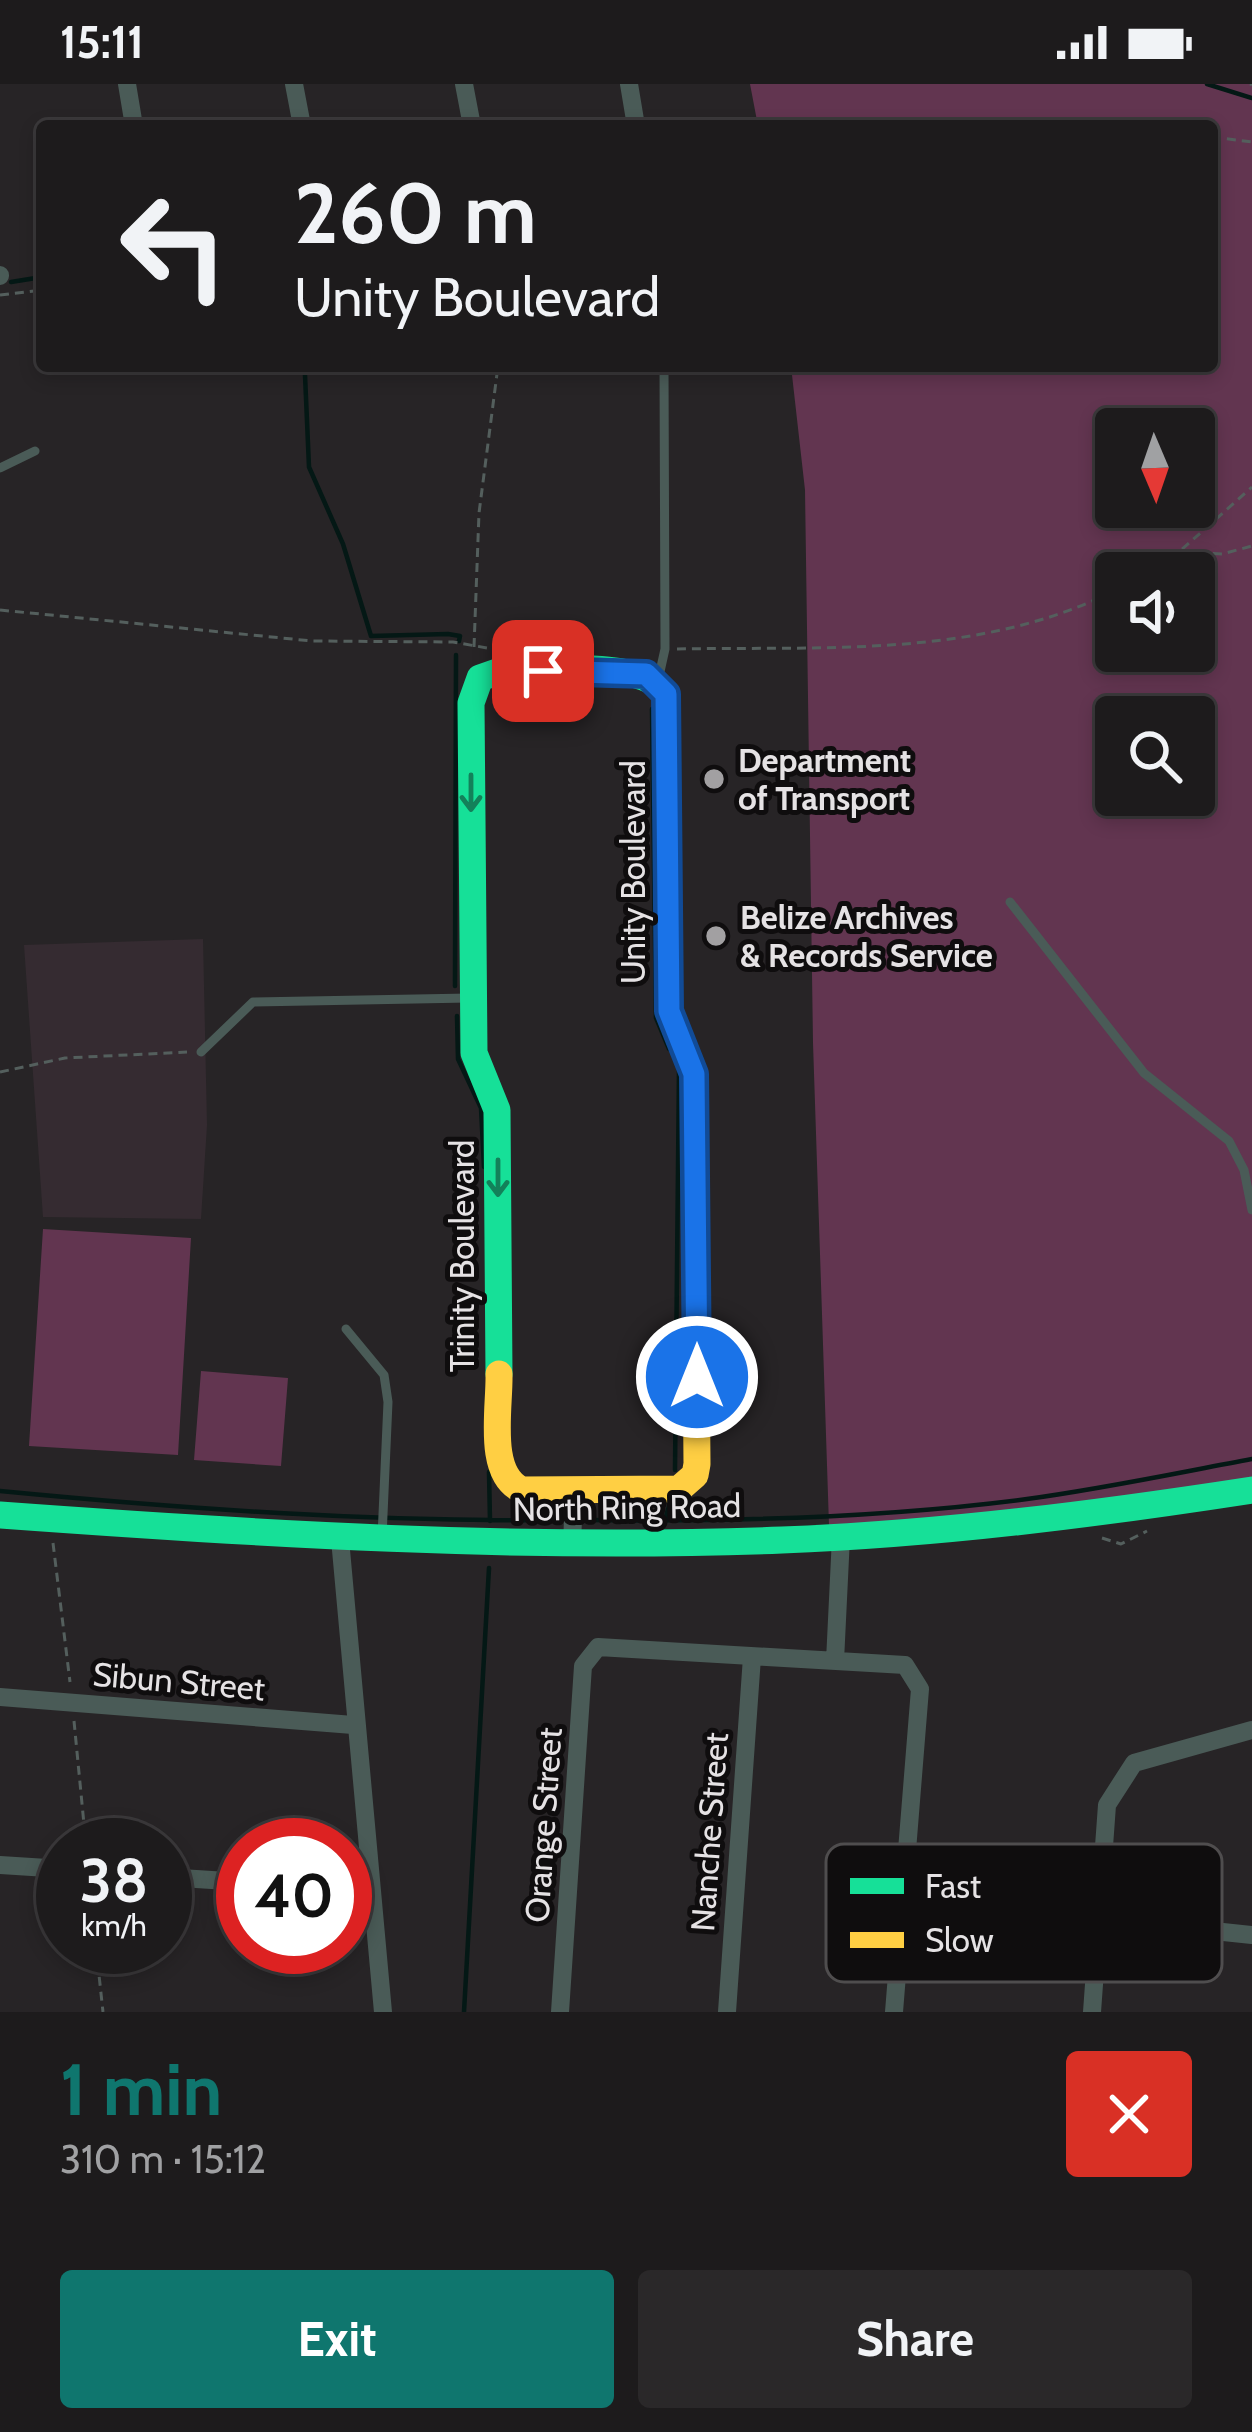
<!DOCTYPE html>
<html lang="en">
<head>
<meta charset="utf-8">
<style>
  :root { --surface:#1d1b1c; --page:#2a2829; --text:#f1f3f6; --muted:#a0a1a3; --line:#3b393b; --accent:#0f766e }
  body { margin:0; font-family:Cabin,sans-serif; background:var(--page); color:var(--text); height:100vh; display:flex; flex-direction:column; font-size:45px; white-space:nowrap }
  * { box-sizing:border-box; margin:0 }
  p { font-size:39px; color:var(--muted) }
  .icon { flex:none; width:66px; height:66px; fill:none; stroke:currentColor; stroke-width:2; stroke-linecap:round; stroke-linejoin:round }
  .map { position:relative; height:1928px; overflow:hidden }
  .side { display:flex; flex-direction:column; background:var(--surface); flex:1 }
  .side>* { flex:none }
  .top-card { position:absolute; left:36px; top:36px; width:1182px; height:252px; border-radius:12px; box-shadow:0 6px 18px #0003,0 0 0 3px var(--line); background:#1d1b1c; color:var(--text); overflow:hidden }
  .needle { width:78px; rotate:178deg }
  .controls { position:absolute; left:1095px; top:324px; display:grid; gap:24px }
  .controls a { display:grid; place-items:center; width:120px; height:120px; border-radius:12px; background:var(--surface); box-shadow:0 6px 18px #0003,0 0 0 3px var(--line); font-size:60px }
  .speed { position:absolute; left:36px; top:1734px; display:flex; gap:24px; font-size:60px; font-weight:700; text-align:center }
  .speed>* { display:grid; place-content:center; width:156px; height:156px; border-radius:50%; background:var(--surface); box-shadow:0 6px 18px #0003,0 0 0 3px var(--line); line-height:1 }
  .speed small { font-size:30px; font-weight:400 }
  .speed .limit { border:18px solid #d22; background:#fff; color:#111 }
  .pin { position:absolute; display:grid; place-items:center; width:102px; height:102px; color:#fff; margin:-51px; border-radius:24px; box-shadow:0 6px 18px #0006 }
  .me { position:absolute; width:132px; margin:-66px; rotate:0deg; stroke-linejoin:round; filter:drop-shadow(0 0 9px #0008) }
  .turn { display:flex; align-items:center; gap:42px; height:252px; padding:0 60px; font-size:54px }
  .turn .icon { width:156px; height:156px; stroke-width:2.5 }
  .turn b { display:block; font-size:84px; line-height:102px }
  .round { display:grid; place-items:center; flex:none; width:126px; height:126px; border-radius:12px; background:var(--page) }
  .headline { display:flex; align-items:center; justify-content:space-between; height:204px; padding:0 60px }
  h1 { font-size:72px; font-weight:700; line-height:90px; color:var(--accent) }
  .button { display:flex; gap:24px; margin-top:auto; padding:24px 60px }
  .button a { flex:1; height:138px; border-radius:12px; background:var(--accent); color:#fff; font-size:48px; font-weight:700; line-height:138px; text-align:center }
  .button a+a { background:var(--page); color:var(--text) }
  .status { display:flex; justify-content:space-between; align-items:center; height:84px; padding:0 60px; background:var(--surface); direction:ltr }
  .status svg { height:33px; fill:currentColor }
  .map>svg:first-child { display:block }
  .built { fill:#352b31 }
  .green { fill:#623550; fill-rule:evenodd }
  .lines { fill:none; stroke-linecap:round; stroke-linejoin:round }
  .stream { stroke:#041815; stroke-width:4.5 }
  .path { stroke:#545f5d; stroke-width:3; stroke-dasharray:9 6; stroke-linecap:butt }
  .lane { stroke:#4a5b57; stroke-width:9 }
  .street { stroke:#4a5b57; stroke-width:18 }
  .fast { stroke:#16e098; stroke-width:27 }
  .slow { stroke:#ffcf43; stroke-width:27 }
  .oneway { stroke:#13815a }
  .route-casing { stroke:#114b97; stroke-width:30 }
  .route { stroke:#1a73e8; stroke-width:21 }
  .poi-dot { fill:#a2a0a2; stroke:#0f0d0e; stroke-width:4.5 }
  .labels { text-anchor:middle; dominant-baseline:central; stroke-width:10; stroke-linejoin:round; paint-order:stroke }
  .poi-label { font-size:33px; font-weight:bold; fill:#e5e2e4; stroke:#0f0d0e; text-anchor:start }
  .street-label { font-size:33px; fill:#e5e2e4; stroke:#0f0d0e }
  .key { fill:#0f0d0e; stroke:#4f4d4e; stroke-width:3 }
  .key-label { font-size:33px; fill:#e5e2e4 }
</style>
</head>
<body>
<div class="status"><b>15:11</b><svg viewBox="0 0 49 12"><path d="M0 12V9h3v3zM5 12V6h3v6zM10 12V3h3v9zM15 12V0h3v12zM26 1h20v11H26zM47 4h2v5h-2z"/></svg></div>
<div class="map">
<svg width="1252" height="1928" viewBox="0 0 1252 1928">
  <rect width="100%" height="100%" fill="#272426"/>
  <path class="built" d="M203 855 207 1041 201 1135 43 1133 24 861Z"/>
  <path class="green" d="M750 0H1252V1406L1084 1432 829 1441 813 959 805 406 791 282H1212V42H758ZM1116 345H1194V423H1116ZM1116 489H1194V567H1116ZM1116 633H1194V711H1116Z
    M43 1145 191 1154 178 1371 29 1362Z
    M201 1287 288 1294 281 1382 194 1376Z"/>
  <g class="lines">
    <path class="stream" d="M1207 0 1252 14
      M11 198 42 193
      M305 291 309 383 343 460 371 552 448 550 460 552 459 557
      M652 625 656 934 669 965
      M455 902 456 571
      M457 932 458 975 481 1024 484 1083
      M675 1386 679 986
      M489 1388 490 1437
      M0 1407C186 1425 371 1438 559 1436
      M588 1436C734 1438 881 1434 1027 1415 1102 1405 1177 1389 1252 1375
      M665 1436 670 1419
      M464 1928 489 1484"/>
    <path class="path" d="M1250 0 1252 1
      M1212 53 1252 58
      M0 211 42 206
      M1183 468 1222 470 1252 462
      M1144 489 1179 468 1252 403
      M0 526 312 557 453 558 493 565
      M474 563 479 429 498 282
      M677 565C825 562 979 575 1116 506
      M0 988 65 974 187 968
      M1102 1454 1121 1460 1147 1447
      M53 1459 70 1598
      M74 1637 86 1761
      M96 1863 103 1928"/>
    <path class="lane" d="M0 384 35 367
      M659 592 665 565 664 282
      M1010 818 1144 989 1229 1057 1244 1086 1252 1126
      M201 968 253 918 469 914
      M346 1245 384 1291 388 1318 382 1453"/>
    <path class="street" d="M127 0 134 42
      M294 0 302 42
      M464 0 472 42
      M629 0 636 42
      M0 191V192
      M340 1455 383 1928
      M572 1462 574 1407
      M835 1577 841 1453
      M0 1613 353 1641
      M0 1781 63 1785
      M165 1793 243 1798
      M345 1805 371 1807
      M1100 1835 1252 1851
      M560 1928 583 1582 598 1563 905 1581 920 1605 894 1928
      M727 1928 752 1573
      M1092 1928 1107 1721 1134 1679 1252 1646"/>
    <path class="fast" d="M500 587C541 587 644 574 666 610L669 927 694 990 696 1255
      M499 1290 497 1026 474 969 471 619 480 594 500 587
      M0 1431C260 1450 521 1466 782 1456 940 1450 1096 1430 1252 1406"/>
    <path class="slow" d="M499 1290C500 1323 486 1390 522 1406L679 1405 695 1391 697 1380 696 1255"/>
  </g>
  <defs><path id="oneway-shaft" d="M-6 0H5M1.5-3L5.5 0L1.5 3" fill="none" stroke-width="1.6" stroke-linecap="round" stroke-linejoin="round" transform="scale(3)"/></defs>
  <g class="oneway">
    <use href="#oneway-shaft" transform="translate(471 709) rotate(90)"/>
    <use href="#oneway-shaft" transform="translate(498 1094) rotate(90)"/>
  </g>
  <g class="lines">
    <defs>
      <path id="route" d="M543 587 646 590 666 610 669 927 694 990 697 1293"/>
    </defs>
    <use href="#route" class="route-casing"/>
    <use href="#route" class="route"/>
  </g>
  <g class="poi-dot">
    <circle cx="714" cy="695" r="12"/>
    <circle cx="716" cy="852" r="12"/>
  </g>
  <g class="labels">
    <g class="poi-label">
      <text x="738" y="676">Department<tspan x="738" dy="38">of Transport</tspan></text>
      <text x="740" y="833">Belize Archives<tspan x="740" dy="38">&amp; Records Service</tspan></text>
    </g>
    <g class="street-label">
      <text transform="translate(633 788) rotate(-90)">Unity Boulevard</text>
      <text transform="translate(462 1172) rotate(-90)">Trinity Boulevard</text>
      <text transform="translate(627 1423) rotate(-1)">North Ring Road</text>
      <text transform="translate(179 1597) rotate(5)">Sibun Street</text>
      <text transform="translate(543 1741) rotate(-86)">Orange Street</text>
      <text transform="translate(709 1748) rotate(-86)">Nanche Street</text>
    </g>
  </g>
  <rect x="826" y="1760" width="396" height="138" rx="18" class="key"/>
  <rect x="850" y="1794" width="54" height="16" fill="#16e098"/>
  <rect x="850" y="1848" width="54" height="16" fill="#ffcf43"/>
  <g class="key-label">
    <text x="925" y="1814">Fast</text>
    <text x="925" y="1868">Slow</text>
  </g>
</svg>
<div class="controls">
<a><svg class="needle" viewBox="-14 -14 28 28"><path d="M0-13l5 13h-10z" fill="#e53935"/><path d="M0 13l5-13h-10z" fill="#a0a1a3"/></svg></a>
<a><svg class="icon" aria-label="sound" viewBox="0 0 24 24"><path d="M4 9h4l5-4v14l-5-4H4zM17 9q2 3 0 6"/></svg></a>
<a><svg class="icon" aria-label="search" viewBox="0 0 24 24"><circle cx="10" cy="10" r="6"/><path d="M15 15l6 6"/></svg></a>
</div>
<div class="speed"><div>38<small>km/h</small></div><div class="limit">40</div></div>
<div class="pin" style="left:543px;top:587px;background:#d93025"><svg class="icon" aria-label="arrive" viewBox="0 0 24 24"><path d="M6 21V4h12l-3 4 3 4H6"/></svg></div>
<svg class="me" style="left:697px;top:1293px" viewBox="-20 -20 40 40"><circle r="17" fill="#1a73e8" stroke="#fff" stroke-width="3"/><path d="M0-11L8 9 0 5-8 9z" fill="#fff"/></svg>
<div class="top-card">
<div class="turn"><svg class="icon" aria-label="left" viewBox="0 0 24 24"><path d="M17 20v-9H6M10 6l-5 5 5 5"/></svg><div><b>260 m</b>Unity Boulevard</div></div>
</div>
</div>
<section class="side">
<div class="headline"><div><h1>1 min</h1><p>310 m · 15:12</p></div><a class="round" style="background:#d93025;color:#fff"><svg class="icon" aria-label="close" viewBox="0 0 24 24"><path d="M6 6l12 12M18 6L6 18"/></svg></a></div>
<div class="button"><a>Exit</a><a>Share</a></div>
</section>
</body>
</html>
